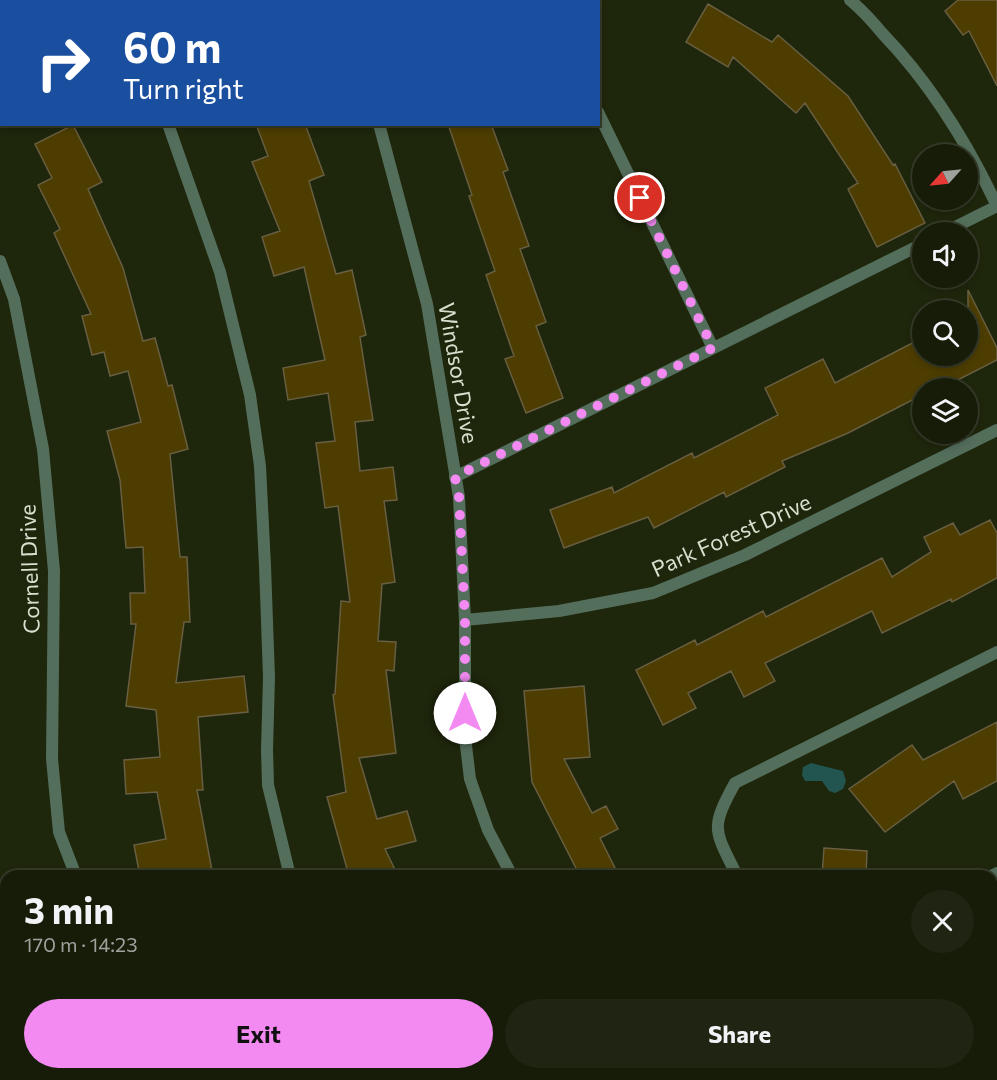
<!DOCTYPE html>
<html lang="en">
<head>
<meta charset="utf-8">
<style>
  :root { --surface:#161c08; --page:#1f2512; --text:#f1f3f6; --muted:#9ea19c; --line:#353a29; --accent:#f38af2 }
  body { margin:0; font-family:Commissioner,sans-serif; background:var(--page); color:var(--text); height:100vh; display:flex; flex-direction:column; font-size:22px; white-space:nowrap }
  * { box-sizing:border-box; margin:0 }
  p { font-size:20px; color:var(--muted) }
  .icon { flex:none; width:33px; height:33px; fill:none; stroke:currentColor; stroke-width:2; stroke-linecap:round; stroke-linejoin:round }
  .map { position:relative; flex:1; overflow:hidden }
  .side { position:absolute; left:0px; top:870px; width:998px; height:210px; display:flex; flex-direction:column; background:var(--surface); border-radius:18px 18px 0 0; box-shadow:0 3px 9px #0003,0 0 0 2px var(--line) }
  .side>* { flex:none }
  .hud { position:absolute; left:0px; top:0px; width:600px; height:126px; box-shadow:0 3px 9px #0003,0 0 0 2px var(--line); background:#1a4fa0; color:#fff; overflow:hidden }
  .needle { width:39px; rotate:243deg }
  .controls { position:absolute; left:912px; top:144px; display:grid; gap:12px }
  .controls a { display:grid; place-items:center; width:66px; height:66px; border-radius:50%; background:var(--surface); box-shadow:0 3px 9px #0003,0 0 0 2px var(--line); font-size:30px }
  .pin { position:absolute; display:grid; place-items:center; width:51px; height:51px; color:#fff; margin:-26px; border:3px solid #fff; border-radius:50%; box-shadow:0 2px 6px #0007 }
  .me { position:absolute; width:66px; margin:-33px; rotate:0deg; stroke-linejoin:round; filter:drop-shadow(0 0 4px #0008) }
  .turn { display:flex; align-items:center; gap:21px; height:126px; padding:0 24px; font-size:27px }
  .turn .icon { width:78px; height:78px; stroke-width:2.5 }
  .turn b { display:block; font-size:42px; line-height:51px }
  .round { display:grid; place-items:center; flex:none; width:63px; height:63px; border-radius:32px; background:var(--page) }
  .overview { display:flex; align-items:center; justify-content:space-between; height:102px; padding:0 24px }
  h1 { font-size:36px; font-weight:700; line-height:45px }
  .cta { display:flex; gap:12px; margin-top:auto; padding:12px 24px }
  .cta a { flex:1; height:69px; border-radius:36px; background:var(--accent); color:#111; font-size:24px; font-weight:700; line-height:69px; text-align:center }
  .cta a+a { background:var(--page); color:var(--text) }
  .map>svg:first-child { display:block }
  .water { fill:#22554f }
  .building { fill:#4d3d01; stroke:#685e41; stroke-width:1.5 }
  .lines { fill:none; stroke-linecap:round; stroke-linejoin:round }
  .service { stroke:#546e5c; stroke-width:12 }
  .minor { stroke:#546e5c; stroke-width:12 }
  .secondary { stroke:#6f997c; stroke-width:12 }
  .route { stroke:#f38af2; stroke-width:10; stroke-dasharray:0 18 }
  .labels { text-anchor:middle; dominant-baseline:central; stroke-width:6; stroke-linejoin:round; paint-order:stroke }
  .street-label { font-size:22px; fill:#d9dfcf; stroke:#1e260b }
</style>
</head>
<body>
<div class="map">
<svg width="997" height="1080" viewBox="0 0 997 1080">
  <rect width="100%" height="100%" fill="#1e260b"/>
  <path class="water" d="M811 763 843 771 846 781 843 789 835 793 829 791 822 781H805L802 775 803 767Z"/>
  <path class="building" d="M958 0H997V86L969 31 963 35 945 11Z
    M708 4 772 42 778 35 848 96 893 165 895 164 925 223 877 247 848 189 858 183 805 103 796 113 733 57 728 67 686 42Z
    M256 124H305L324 175 309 181 336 274 352 270 366 335 360 337 373 420 355 422 360 471 393 467 397 500 384 501 395 582 382 584 378 641 396 642 394 671 386 670 396 753 359 758 377 819 407 811 416 841 385 849 398 876H349L327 797 346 792 333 695 335 694 341 601 350 602 338 506 325 508 316 443 335 441 328 393 288 400 283 368 325 360 304 267 274 276 262 237 280 231 252 162 268 156Z
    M448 124H491L508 170 503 172 529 246 520 249 546 322 536 326 563 398 526 413 505 359 514 356 486 275 495 271 469 196 472 195Z
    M73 125 102 182 88 189 123 268 143 341 155 338 168 386 172 385 188 449 170 454 180 557H187L190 622H184L176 683 244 676 248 712 198 717 203 790H197L213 876H140L134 845 166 839 157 792 126 794 124 760 160 757 156 710 126 706 136 624H131L130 593H145L143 547 126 548 120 480 107 431 141 422 128 371 110 376 104 352 92 355 82 316 91 314 54 233 60 229 38 185 52 178 35 144Z
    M968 290 997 348V360L944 387 943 385 935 388H922V395L848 433 782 461 785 467 726 497 724 492 654 528 648 517 564 548 550 510 612 487 614 493 692 453 694 458 778 415 765 388 823 359 835 383 922 338V356H968Z
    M990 520 997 533V578L952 602 951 599 882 633 872 611 765 663 775 681 744 697 731 671 688 693 696 708 663 725 636 670 695 640 697 645 763 611 766 617 882 558 892 577 931 552 924 537 953 523 960 535Z
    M584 686 590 757 564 759 592 813 606 806 618 829 600 838 619 876H580L532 782 524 691Z
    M997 722V781L963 799 954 781 885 832 849 789 912 745 923 760Z
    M824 848 867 851 866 876H822Z"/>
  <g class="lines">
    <path class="service" d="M544 0 545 2
      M598 112 713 348
      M168 124 220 272 250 395 260 466 265 566 269 677 267 750 268 785 290 876
      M945 232 997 206
      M455 477 922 244
      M737 876C715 830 709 830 735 783L997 652
      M388 1074 391 1080
      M835 1074 838 1080"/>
    <path class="minor" d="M331 0 332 2
      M850 0C862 10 872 21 882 33 931 84 967 142 997 206
      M379 124 427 304 459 497 465 620V737L470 779 488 830 512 876
      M0 261 14 299 43 449 54 571 52 759 59 832 76 876
      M465 620 559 611 653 593 745 555 997 430
      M991 876 997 873
      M163 1074 166 1080
      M611 1074 614 1080"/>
    <path class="secondary" d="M6 2 9 0
      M116 2 120 0
      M0 59 2 58"/>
  </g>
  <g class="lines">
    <path class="route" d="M465 713V620L459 497 455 477 713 348 640 198"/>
  </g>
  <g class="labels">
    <g class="street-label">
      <text transform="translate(459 373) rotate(80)">Windsor Drive</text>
      <text transform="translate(731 535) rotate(-24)">Park Forest Drive</text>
      <text transform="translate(29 569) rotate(-92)">Cornell Drive</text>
    </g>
  </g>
</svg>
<div class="controls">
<a><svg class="needle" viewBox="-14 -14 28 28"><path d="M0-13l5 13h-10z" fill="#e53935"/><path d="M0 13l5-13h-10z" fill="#9ea19c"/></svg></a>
<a><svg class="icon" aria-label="sound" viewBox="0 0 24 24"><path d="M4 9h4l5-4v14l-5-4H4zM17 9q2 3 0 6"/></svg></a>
<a><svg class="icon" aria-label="search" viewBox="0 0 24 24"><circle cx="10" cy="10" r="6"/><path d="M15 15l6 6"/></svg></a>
<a><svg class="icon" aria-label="layers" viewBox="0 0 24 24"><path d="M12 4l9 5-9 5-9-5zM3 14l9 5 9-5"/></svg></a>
</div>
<div class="pin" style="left:640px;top:198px;background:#d93025"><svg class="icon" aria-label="arrive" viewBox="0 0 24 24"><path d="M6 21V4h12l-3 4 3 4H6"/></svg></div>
<svg class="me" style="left:465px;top:713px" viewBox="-20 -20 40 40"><circle r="19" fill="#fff"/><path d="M0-13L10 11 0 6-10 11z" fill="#f38af2"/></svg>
<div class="hud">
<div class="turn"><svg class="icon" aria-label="right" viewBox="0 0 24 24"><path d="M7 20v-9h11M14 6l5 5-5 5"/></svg><div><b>60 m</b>Turn right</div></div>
</div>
<section class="side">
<div class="overview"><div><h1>3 min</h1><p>170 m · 14:23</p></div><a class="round"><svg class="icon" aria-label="close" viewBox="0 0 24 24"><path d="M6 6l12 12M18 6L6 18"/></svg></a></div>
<div class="cta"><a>Exit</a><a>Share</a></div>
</section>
</div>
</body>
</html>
